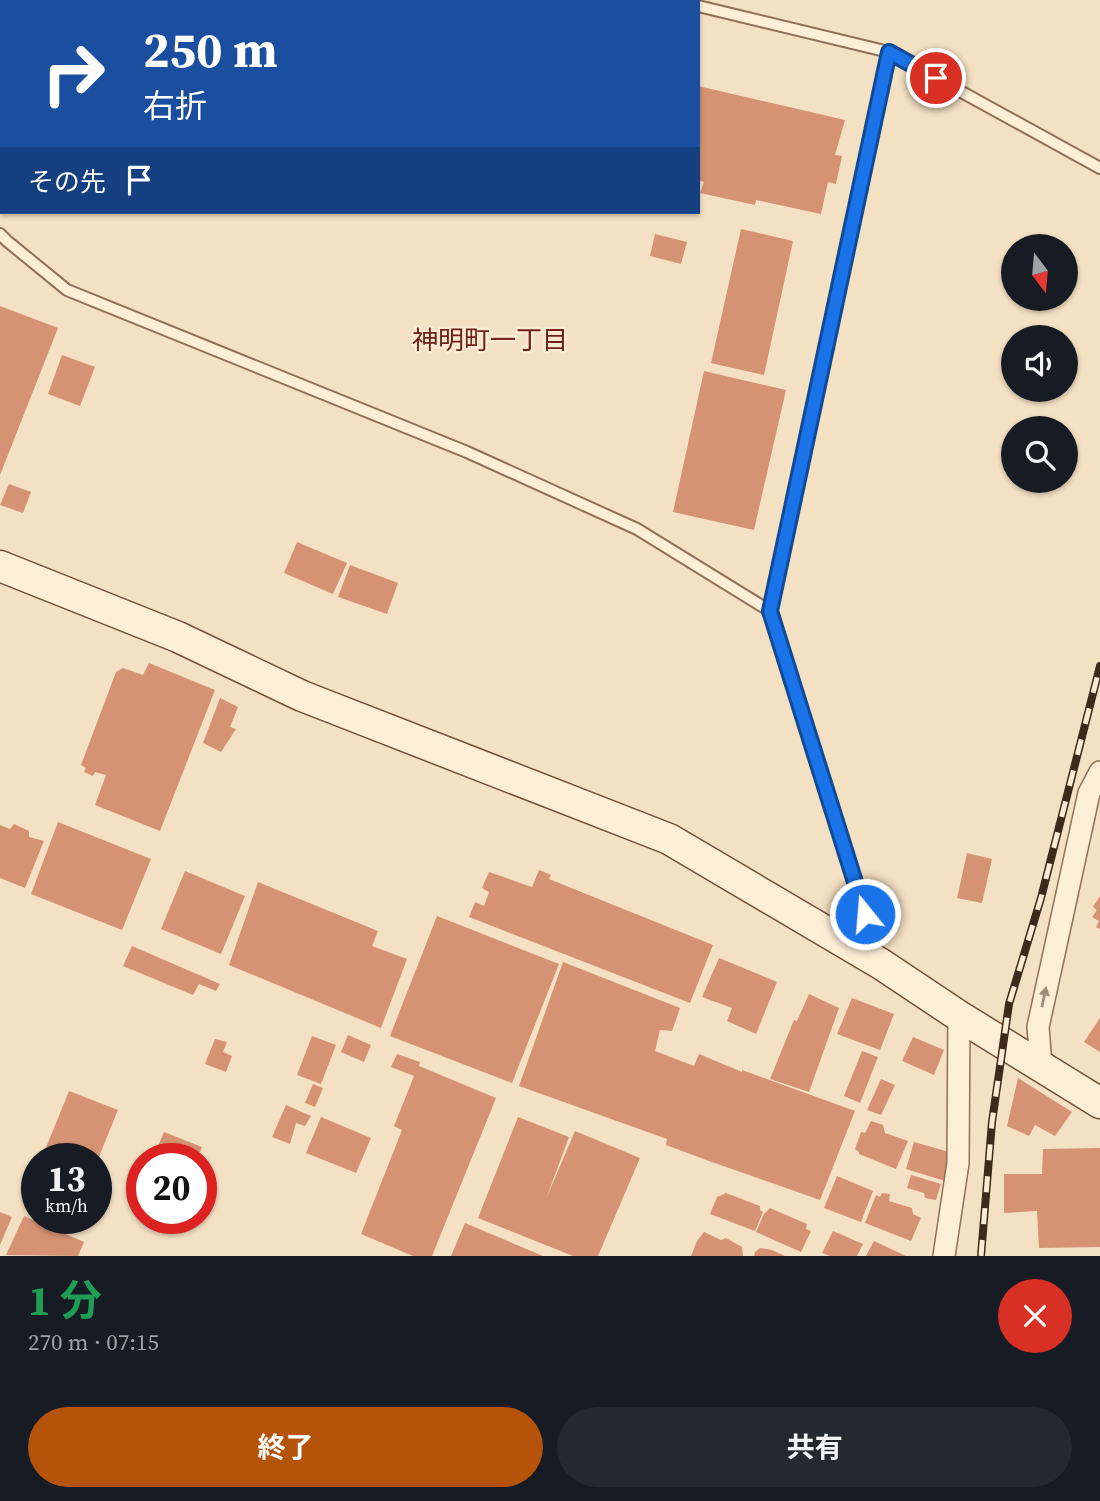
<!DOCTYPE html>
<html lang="ja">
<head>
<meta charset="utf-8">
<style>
  :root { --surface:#171b24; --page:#242831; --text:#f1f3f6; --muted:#9ea1a6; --accent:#b45309 }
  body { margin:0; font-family:"Source Serif 4","Noto Sans JP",serif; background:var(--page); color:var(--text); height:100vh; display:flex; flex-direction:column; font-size:26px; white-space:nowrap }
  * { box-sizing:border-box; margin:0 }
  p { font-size:23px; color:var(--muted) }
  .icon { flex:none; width:38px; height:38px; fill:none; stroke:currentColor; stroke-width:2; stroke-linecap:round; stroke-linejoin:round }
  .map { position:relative; height:1256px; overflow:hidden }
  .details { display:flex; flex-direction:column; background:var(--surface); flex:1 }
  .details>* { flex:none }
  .banner { position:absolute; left:0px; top:0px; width:700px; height:214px; box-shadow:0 2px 5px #0004; background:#1a4fa0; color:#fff; overflow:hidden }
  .needle { width:46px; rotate:164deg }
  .fabs { position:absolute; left:1001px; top:234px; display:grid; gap:14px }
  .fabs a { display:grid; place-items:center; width:77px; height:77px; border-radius:50%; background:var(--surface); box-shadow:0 2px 5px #0004; font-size:35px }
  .speed { position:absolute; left:21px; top:1143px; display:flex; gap:14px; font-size:35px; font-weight:700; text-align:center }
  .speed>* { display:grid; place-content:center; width:91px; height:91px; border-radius:50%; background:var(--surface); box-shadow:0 2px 5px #0004; line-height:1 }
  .speed small { font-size:18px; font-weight:400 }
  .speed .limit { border:10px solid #d22; background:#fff; color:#111 }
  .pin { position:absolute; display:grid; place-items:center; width:60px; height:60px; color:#fff; margin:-30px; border:4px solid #fff; border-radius:50%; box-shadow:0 2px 7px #0007 }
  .me { position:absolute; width:77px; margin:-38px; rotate:343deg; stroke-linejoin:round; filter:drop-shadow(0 0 5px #0008) }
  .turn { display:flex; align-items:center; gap:24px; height:147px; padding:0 28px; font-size:32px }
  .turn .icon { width:91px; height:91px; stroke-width:2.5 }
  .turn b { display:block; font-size:49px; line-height:60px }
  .then { display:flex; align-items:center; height:66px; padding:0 28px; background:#0003; gap:14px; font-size:26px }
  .round { display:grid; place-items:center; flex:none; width:74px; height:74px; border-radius:37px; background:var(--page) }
  .head { display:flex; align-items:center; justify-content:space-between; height:119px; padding:0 28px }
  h1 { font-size:42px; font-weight:700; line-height:52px; color:#1e9e55 }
  .cta { display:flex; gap:14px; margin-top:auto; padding:14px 28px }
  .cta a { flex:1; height:80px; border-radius:42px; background:var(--accent); color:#fff; font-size:28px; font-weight:700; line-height:80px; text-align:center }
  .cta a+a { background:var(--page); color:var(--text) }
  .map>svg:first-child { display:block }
  .building { fill:#d69373 }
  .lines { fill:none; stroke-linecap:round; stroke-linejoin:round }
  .lane-casing { stroke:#907056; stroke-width:14 }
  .street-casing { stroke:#907056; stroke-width:24 }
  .secondary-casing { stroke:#725039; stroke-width:33 }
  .lane { stroke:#fdeed6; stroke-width:10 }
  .street { stroke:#fdeed6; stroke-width:21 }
  .secondary { stroke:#fdeed6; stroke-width:30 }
  .rail-casing { stroke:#3e291c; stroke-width:8 }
  .rail { stroke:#faebd2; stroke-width:5; stroke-dasharray:16; stroke-linecap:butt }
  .oneway { fill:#9e8c79 }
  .route-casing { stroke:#114b97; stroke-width:18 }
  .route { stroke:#1a73e8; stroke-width:12 }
  .labels { text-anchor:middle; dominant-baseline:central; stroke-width:5; stroke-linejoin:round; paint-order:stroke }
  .neighbourhood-label { font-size:26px; fill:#702016; stroke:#faebd2 }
</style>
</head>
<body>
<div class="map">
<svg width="1100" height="1256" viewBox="0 0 1100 1256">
  <rect width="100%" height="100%" fill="#f4e0c2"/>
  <path class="building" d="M698 86 845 120 835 155 842 156 836 184 828 182 821 214 756 200 755 205 700 193 704 182 698 180Z
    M741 229 793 241 764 375 711 363Z
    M655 234 687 242 681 264 650 256Z
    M0 306 58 328 0 475Z
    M62 355 95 367 80 406 48 394Z
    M704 371 786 390 754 530 673 512Z
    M9 484 31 492 23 513 0 505Z
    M297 542 347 563 333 594 284 573Z
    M350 565 398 583 387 614 338 597Z
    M149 663 215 690 160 831 95 805 106 775 95 772 93 776 84 772 86 768 81 765 116 672 123 668 143 675Z
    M220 698 238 707 230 727 236 729 221 752 203 743Z
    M58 822 151 859 122 930 31 894Z
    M14 824 29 831V837L44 841 25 888 0 878V825L10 829Z
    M967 853 992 859 982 903 957 898Z
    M539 870 551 875 549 879 713 945 690 1003 469 917 475 902 484 906 489 892 482 888 489 872 532 887Z
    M185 871 245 896 221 954 161 929Z
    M258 882 378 931 372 946 407 959 381 1028 229 965Z
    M1100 896V929L1096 927 1099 921 1092 917 1097 910 1093 907Z
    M437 916 559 964 512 1083 390 1036Z
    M132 946 220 984 216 991 199 984 193 995 123 966Z
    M719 958 777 982 756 1034 727 1021 732 1008 702 997Z
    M563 962 680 1008 672 1031 660 1030 655 1051 694 1066 699 1054 742 1072V1070L855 1111 820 1200 709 1161 666 1145 667 1139 519 1086Z
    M809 994 839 1008 809 1092 770 1079 794 1020 797 1021Z
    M852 998 894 1014 880 1050 837 1034Z
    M1100 1018V1052L1084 1042Z
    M348 1035 371 1045 364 1062 341 1052Z
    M312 1036 336 1045 321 1084 297 1075Z
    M913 1037 944 1050 934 1075 902 1061Z
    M215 1039 227 1042 223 1052 232 1056 226 1072 205 1064Z
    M862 1051 878 1057 860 1103 844 1096Z
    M397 1054 420 1062 419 1066 496 1098 432 1256H413L361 1234 402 1130 394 1126 414 1076 391 1067Z
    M1018 1078 1072 1112 1055 1136 1035 1125 1029 1136 1007 1126Z
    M881 1079 895 1085 881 1115 867 1110Z
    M313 1084 323 1088 315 1107 305 1103Z
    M69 1091 118 1110 96 1164V1158H51L43 1155Z
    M286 1105 311 1116 305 1126 296 1123 290 1144 272 1137Z
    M321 1117 371 1138 356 1173 306 1153Z
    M518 1117 569 1137 546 1199 575 1131 640 1158 598 1256H573L478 1218Z
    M871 1121 883 1125 885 1133 908 1141 896 1169 859 1154V1152L855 1149 861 1132 865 1133Z
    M164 1132 202 1147 197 1158H153Z
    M914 1142 953 1153 945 1181 906 1169Z
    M1100 1148V1247L1039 1248 1037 1211 1004 1213V1174H1042L1043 1149Z
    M911 1175 941 1184 936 1200 925 1198 924 1193 907 1188Z
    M837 1176 873 1191 861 1222 824 1208Z
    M726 1193 760 1206V1210L763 1212 755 1231 710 1214 717 1197Z
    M882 1193 890 1194 889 1201 912 1208 913 1214 921 1218 911 1241 865 1223 876 1195 880 1197Z
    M770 1208 807 1224 806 1229 811 1231 801 1252 756 1232 764 1214Z
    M0 1212 12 1217 0 1245Z
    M24 1216 84 1242 78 1256 6 1255Z
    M465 1223 543 1256H451Z
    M833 1231 863 1244 857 1256H830L822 1253Z
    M704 1232 721 1240 726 1238 742 1247 743 1256H691L697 1241Z
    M874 1241 906 1256H866Z
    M760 1248 772 1250 785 1256H754L755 1252Z"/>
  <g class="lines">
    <defs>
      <path id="lane" d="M673 0 680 2
        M16 2 17 0
        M698 6 889 52 1100 168
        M0 73 2 65
        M0 234 7 241 67 290 467 452 637 529 770 611
        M878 955 770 611 889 52"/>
      <path id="street" d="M1041 1065 1038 1027 1089 793 1100 772
        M944 1256 958 1163 959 1016"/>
      <path id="secondary" d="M0 566 178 637 302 696 669 839 881 964 959 1016 1100 1103"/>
    </defs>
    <use href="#lane" class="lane-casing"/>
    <use href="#street" class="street-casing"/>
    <use href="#secondary" class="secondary-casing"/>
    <use href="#lane" class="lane"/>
    <use href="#street" class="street"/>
    <use href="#secondary" class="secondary"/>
    <defs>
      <path id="rail" d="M981 1256 992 1122 1009 1004 1041 898 1100 666"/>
    </defs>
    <use href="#rail" class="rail-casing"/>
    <use href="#rail" class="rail"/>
  </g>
  <defs><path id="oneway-solid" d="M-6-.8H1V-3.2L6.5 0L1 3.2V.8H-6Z" transform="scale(1.75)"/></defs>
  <use class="oneway" href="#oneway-solid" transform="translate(1044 997) rotate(-78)"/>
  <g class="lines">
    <defs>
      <path id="route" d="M865 914 770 611 889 52 936 78"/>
    </defs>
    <use href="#route" class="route-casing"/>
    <use href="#route" class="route"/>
  </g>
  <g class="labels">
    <g class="neighbourhood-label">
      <text x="490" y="340">神明町一丁目</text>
    </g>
  </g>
</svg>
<div class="fabs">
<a><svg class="needle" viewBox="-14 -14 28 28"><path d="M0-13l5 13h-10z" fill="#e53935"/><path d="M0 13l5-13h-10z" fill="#9ea1a6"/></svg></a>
<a><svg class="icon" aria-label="sound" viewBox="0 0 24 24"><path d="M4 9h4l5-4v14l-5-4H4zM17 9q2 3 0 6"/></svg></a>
<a><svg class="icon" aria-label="search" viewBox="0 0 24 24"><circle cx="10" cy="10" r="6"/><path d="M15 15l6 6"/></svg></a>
</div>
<div class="speed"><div>13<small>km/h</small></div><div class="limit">20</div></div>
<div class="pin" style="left:936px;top:78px;background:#d93025"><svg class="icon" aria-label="arrive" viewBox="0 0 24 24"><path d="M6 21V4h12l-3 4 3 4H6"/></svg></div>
<svg class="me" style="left:865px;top:914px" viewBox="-20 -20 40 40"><circle r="17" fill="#1a73e8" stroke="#fff" stroke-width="3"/><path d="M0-11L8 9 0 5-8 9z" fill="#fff"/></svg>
<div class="banner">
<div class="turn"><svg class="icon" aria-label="right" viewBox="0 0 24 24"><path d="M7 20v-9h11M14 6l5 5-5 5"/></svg><div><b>250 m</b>右折</div></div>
<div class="then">その先<svg class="icon" aria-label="arrive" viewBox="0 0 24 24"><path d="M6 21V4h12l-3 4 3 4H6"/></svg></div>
</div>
</div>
<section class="details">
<div class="head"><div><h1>1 分</h1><p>270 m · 07:15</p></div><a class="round" style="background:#d93025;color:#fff"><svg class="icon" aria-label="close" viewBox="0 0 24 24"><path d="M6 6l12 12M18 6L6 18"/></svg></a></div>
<div class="cta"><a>終了</a><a>共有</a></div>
</section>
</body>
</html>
